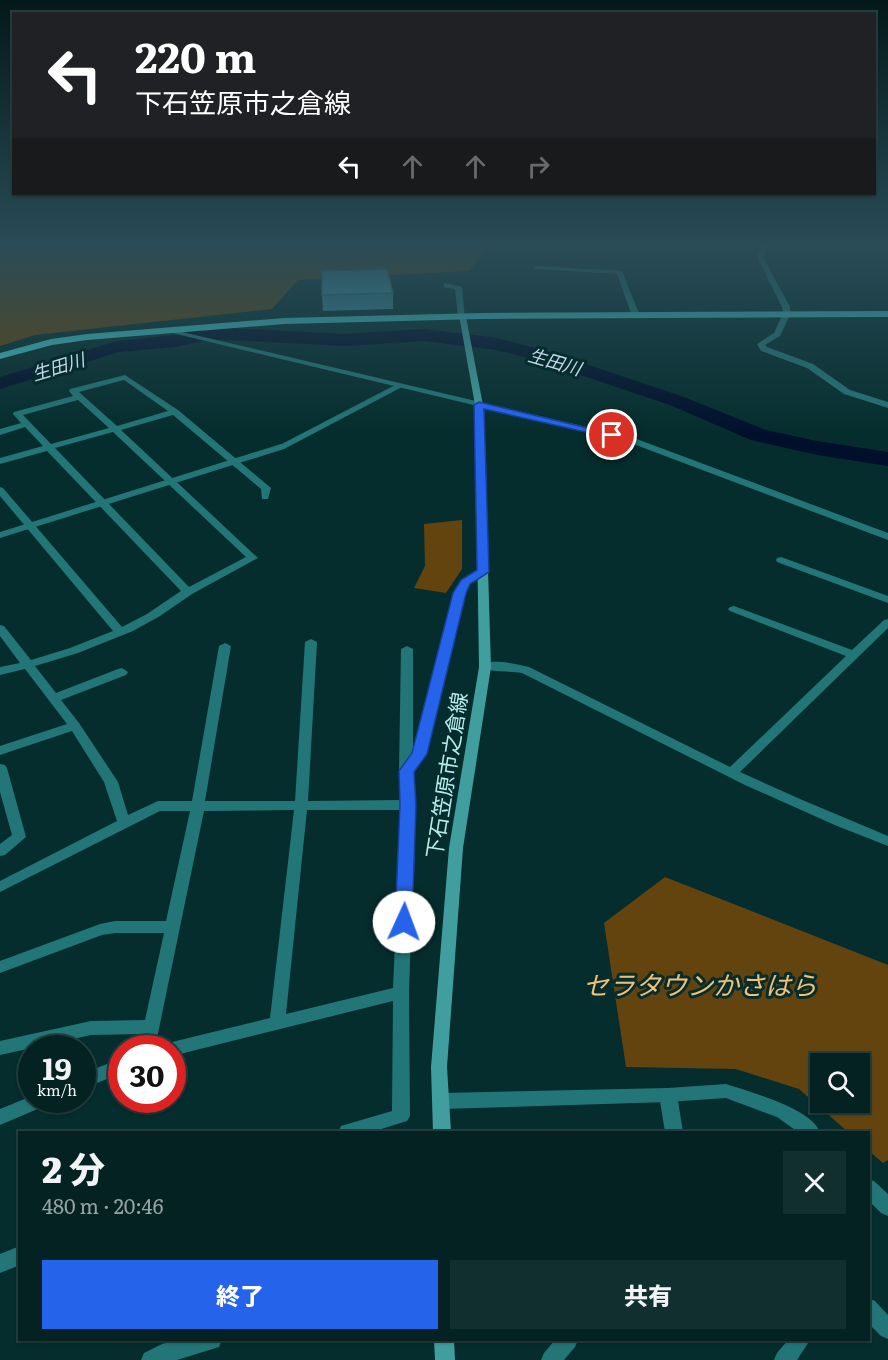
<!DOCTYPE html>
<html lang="ja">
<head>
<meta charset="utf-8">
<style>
  :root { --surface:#042222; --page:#122f2f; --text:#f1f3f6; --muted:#97a4a5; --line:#253f40; --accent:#2563eb }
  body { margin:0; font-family:Literata,"Noto Sans JP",serif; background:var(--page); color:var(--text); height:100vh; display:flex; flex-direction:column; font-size:22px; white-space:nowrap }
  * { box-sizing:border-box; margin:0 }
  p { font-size:20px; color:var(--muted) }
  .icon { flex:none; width:33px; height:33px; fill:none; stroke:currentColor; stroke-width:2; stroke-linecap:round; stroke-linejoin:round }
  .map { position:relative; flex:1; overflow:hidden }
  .side { position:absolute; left:18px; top:1131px; width:852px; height:210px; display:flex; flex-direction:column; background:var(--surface); border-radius:0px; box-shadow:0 2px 4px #0004,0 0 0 2px var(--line) }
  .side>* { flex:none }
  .banner { position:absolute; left:12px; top:12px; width:864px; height:183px; border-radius:0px; box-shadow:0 2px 4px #0004,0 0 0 2px var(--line); background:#202124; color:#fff; overflow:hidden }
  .buttons { position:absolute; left:810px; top:1053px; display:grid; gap:12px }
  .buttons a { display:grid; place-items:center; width:60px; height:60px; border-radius:0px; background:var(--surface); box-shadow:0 2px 4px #0004,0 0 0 2px var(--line); font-size:30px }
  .speed { position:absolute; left:18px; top:1035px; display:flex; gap:12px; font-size:30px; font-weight:700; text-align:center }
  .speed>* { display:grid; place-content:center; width:78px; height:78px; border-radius:50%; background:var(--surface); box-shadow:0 2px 4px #0004,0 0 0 2px var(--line); line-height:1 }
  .speed small { font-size:15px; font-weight:400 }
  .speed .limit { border:9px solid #d22; background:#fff; color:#111 }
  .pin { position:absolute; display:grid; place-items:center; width:51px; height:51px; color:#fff; margin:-26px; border:3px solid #fff; border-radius:50%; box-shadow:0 2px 6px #0007 }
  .me { position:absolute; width:66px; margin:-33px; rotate:2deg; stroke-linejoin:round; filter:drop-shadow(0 0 4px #0008) }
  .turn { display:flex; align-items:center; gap:21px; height:126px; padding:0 24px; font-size:27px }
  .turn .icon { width:78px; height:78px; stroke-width:2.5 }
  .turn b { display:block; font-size:42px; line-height:51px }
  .lanes { display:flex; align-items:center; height:57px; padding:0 24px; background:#0003; justify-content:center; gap:30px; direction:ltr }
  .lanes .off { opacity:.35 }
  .round { display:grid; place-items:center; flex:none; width:63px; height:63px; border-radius:0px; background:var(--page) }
  .headline { display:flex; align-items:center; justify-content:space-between; height:102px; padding:0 24px }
  h1 { font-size:36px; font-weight:800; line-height:45px }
  .button { display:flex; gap:12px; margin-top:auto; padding:12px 24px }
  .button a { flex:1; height:69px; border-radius:0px; background:var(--accent); color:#fff; font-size:24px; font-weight:800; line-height:69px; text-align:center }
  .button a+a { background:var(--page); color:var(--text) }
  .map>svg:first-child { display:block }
  .green { fill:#63440f; fill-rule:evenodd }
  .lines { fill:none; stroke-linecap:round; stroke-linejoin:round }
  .river { fill:#00102b; fill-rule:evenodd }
  .minor { fill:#237677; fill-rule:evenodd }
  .tertiary { fill:#237677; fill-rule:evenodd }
  .secondary { fill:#419e9f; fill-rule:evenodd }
  .primary { fill:#3fbfc1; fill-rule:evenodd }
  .wall { fill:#3b8b9d }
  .building { fill:#45a2b7; stroke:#307180; stroke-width:1.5 }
  .route { fill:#2563eb; stroke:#184099; stroke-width:1.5 }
  .labels { text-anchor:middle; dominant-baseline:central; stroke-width:6; stroke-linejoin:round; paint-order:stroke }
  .far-water-label { font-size:18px; font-style:italic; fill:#c4d5ec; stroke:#052d2d }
  .street-label { font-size:21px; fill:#b9ecec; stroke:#052d2d }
  .near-park-label { font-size:26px; font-style:italic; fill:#f4c075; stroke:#052d2d }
</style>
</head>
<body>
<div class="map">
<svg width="888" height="1360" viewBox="0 0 888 1360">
  <rect width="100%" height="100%" fill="#052d2d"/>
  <path class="green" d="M0 245H490L469 271 298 280 272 309 35 335 0 346Z
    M462 520V569L446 593 414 588 425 566 424 524Z
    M665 877 888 965V1160L883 1163 869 1151 868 1132H848L799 1089 736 1069 626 1067 604 923ZM820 1064H860V1102H820Z"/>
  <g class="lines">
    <path class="river" d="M209 327 344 334 424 329 498 338 547 351 684 397 766 430 817 441 888 452V466L817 455 751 440 670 405 533 359 497 350 424 341 344 346 209 339 176 347 119 352 0 389V377L117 341 176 335Z"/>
    <path class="minor" d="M537 266 622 271 640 316 636 318 632 316 617 274 535 269V267Z
      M784 311 791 313 780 336 765 345 767 347 813 364 850 390 888 402V408L844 394 807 368 761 351 757 344 774 333Z
      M125 375 178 410 271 488 268 499H262L261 489 173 415 121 430 258 558 192 594 160 616 133 631 78 653 35 666 56 693 118 669 122 668 128 672 126 675 61 700 79 723 118 782 128 815 158 801H192L219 646 225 643 231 646 205 801H295L305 642 311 639 317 642 308 801 401 800 399 771 401 649 407 646 413 649V754L454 593C461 580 469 574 483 569L488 572 469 584 464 593 426 754 413 772 415 805 409 993 410 1116 407 1121 372 1132H338L341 1126 392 1111 393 1001 172 1056V1048H164L166 1044 172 1042 270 1018 294 810 204 811 155 1048H139L142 1034 91 1035 0 1055V1041L91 1021 145 1020 164 933H115L102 935 0 973V961L100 924 115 921H166L190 811H160L0 892V881L117 821 104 782 72 731 0 755V746L67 724 25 669 0 675V667L20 663 0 636V625L4 626 31 660 70 648 113 631 0 496V487L3 488 122 627 147 614 181 591 47 451 0 464V458L43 446 25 427 0 435V429L21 423 13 414 14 412 73 396 69 391 70 389ZM124 380 168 411 117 426 79 392ZM78 400 109 428 51 444 23 415ZM113 432 246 557 189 587 55 448ZM307 810H401L393 988 286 1014Z
      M397 384 404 386 284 449H278L276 447Z
      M781 557 888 596V603L777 562 776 560 777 558Z
      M734 606 852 650 884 620 888 619V628L740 772 800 799 888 836V846L837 826 745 785 522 673C511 671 485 672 479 667 491 657 515 664 529 667L730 767 846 656 730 611 728 609 730 607Z
      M0 764 5 765 7 768 26 837 5 855 0 856V844L12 835 0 792Z
      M122 1058V1073L82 1089V1074Z
      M668 1088 674 1090 677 1095 683 1132H665L659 1095 662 1090Z
      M32 1096V1100H50L47 1105 0 1125V1109Z
      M20 1246V1265L0 1273V1254Z
      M868 1298 875 1301 888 1315V1339L881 1336 868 1323Z
      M178 1340H222L219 1347 177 1360H141L144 1353 162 1344Z
      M555 1340H578L575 1347 564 1360H541L544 1353Z
      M788 1340H810L797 1360H774L777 1353Z"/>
    <path class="tertiary" d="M762 245H768L763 257 790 307V315L783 313 782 307 757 257Z
      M444 283 462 287 465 319 458 317 455 289 444 287Z
      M165 328 634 438 888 533V540L628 442 168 332 164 330Z
      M281 444 284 445V449L0 538V532Z
      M726 1084C750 1092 811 1108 820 1132H798L777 1117 726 1098 668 1102 442 1109 436 1106 433 1101 436 1096 442 1093 668 1088Z
      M868 1179 874 1181 888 1194V1216L881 1213 868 1200Z"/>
    <path class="secondary" d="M459 315 466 317 483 405 491 667 463 848 447 1067 451 1132H433L431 1067 449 848 479 667 475 405Z
      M434 1340H454L455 1360H435Z"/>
    <path class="primary" d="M888 311V317L480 319 284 324 87 340 52 345 0 359V353L51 339 87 334 284 318 480 313Z"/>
  </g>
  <path class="wall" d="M393 293V309L323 311 322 295Z"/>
  <path class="building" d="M387 269 393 293 322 295V271Z"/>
  <linearGradient id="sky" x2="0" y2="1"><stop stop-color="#031919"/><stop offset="0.56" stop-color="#2a4c57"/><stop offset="1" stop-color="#2a4c57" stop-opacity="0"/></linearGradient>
  <rect width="888" height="435" fill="url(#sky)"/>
  <path class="route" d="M479 402 617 435 612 438 484 409 489 572 470 584 466 593 427 754 414 772 416 805 412 922 410 927 404 929 397 927 395 922 400 805 399 771 412 753 453 593 461 580 477 570 474 405Z"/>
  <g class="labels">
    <g class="far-water-label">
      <text transform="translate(555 361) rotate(16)">生田川</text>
      <text transform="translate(58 366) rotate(-17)">生田川</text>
    </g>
    <g class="street-label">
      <text transform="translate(445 775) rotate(-81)">下石笠原市之倉線</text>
    </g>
    <g class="near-park-label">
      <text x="700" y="983">セラタウンかさはら</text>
    </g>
  </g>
</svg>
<div class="buttons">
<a><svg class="icon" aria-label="search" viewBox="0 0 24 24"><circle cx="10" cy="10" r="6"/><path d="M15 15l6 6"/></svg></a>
</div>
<div class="speed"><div>19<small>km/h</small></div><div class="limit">30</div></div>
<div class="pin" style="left:612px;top:435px;background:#d93025"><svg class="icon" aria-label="arrive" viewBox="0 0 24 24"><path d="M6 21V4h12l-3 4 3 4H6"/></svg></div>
<svg class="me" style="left:404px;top:922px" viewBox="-20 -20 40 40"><circle r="19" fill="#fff"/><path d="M0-13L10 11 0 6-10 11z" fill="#2563eb"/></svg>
<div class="banner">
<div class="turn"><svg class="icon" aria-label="left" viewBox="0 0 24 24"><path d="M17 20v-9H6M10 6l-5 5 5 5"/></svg><div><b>220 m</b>下石笠原市之倉線</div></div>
<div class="lanes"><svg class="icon" aria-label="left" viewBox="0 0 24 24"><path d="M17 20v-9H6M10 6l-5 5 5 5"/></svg><svg class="icon off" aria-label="ahead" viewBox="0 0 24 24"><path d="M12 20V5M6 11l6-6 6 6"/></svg><svg class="icon off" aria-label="ahead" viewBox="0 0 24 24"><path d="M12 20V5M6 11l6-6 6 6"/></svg><svg class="icon off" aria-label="right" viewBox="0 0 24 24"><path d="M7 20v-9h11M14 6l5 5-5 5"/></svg></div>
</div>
<section class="side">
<div class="headline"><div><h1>2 分</h1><p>480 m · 20:46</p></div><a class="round"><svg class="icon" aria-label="close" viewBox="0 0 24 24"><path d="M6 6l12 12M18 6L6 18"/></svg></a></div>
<div class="button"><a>終了</a><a>共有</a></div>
</section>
</div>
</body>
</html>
